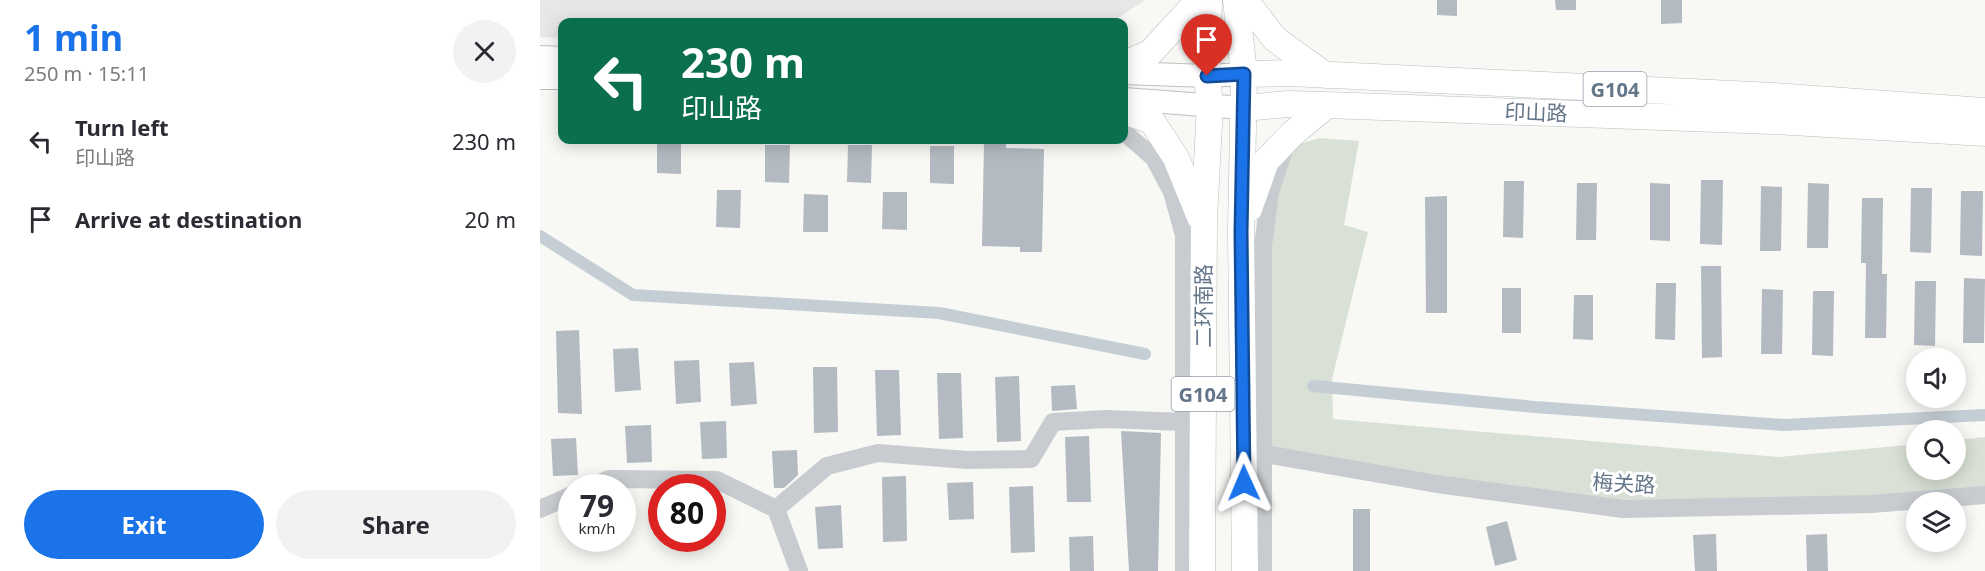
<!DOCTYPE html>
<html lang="en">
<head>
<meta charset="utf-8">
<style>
  :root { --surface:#fff; --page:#f2f2f3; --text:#2b2b33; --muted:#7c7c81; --accent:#1a73e8 }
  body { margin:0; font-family:"Noto Sans","Noto Sans SC",sans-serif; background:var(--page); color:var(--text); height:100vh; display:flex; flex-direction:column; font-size:22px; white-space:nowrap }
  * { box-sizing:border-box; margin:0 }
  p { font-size:20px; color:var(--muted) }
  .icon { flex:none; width:33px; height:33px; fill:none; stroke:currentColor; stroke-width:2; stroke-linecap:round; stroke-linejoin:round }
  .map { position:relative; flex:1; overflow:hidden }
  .drawer { display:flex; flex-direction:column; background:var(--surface); width:540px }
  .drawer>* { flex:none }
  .guide { position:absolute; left:18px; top:18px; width:570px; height:126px; border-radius:12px; box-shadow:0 3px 15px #0003; background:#0b6e4f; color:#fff; overflow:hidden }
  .fabs { position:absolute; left:1366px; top:348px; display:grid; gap:12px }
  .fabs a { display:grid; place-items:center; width:60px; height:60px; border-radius:50%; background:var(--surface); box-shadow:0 3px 15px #0003; font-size:30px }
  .speed { position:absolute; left:18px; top:474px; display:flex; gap:12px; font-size:30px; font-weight:700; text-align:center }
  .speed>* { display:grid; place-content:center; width:78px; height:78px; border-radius:50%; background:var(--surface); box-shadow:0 3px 15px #0003; line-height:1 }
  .speed small { font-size:15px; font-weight:400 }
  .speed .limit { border:9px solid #d22; background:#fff; color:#111 }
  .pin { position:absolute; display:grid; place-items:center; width:51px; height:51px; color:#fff; margin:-62px -26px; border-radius:50% 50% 50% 0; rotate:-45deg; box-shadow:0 0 6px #0007 }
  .pin .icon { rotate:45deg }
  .me { position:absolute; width:66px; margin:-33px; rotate:359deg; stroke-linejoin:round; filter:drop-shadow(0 0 4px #0008) }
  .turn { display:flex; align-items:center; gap:21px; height:126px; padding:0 24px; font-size:27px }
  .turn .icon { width:78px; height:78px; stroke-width:2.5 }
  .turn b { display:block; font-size:42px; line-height:51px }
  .round { display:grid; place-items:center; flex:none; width:63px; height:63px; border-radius:32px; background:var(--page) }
  .summary { display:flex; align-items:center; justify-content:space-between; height:102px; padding:0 24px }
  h1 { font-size:36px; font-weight:700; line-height:45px; color:var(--accent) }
  .primary-button { display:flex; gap:12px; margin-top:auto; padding:12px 24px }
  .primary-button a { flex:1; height:69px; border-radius:36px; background:var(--accent); color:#fff; font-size:24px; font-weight:700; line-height:69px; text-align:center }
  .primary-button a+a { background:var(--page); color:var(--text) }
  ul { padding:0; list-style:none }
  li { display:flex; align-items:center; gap:18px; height:78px; padding:0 24px }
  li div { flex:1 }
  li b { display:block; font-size:22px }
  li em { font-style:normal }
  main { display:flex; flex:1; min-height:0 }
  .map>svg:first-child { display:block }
  .built { fill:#e6e7e6 }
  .green { fill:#d9e1d6 }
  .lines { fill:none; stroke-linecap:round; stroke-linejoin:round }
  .canal { stroke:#c4ced4; stroke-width:12 }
  .building { fill:#b3bac1 }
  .major-casing { stroke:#bbbfc3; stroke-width:24 }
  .highway-casing { stroke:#babdc1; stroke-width:27 }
  .minor { stroke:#c8ccd0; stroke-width:18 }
  .major { stroke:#fff; stroke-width:22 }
  .highway { stroke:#fff; stroke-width:26 }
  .route-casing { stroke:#114b97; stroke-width:15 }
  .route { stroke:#1a73e8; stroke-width:10 }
  .labels { text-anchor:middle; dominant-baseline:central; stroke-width:6; stroke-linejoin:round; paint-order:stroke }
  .shield { fill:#fff; stroke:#929fad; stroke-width:1.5 }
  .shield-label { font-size:20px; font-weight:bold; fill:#64768a }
  .street-label { font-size:21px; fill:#64768a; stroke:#fff }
</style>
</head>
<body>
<main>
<section class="drawer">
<div class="summary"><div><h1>1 min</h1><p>250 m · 15:11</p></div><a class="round"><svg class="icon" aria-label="close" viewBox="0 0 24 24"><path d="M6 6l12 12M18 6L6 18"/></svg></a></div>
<ul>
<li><svg class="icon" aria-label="left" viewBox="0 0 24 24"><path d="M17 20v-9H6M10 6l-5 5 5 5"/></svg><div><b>Turn left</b><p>印山路</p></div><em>230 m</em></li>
<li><svg class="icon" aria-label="arrive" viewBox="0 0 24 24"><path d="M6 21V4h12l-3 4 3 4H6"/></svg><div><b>Arrive at destination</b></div><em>20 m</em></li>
</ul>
<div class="primary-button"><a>Exit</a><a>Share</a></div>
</section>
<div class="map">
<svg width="1445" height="571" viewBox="0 0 1445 571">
  <rect width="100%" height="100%" fill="#f8f8f5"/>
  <path class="built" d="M0 0H605L572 22H22V38L0 37Z"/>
  <path class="green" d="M779 138 819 141 804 225 828 232 792 379 793 419 1239 457 1377 444V470H1416V440L1445 437V495L1083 509 725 454 723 246 744 149Z"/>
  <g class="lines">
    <path class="canal" d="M0 236 93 295 399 313 605 354
      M773 386 995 407 1244 425 1445 415"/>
  </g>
  <path class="building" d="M897 0H917V16L897 15Z
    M1015 0H1036V10H1016Z
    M1121 0H1142V23L1121 24Z
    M117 140H141V174L117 173Z
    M444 143 466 144V148L504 149 502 252H480V247L442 246Z
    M225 145H250L249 183 225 182Z
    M308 145H332L331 183 307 182Z
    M390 146H414V184L390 183Z
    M1161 180H1183L1182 245 1160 244Z
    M964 181H984L983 238 963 237Z
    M1037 183H1057L1056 240H1036Z
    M1110 183 1130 184V241L1110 240Z
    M1268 183 1289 184 1288 248H1267Z
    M1221 186 1242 187 1241 251H1220Z
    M1371 188H1392L1391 253 1370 252Z
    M177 190H201L200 228 176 227Z
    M1421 191H1443L1442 256 1420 255Z
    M343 192H367V230L342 229Z
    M264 194 288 195V232H263Z
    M907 196V313H886L885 197Z
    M1322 198H1343L1342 274H1347L1346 338H1325L1326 263H1321Z
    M1161 266H1181L1182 357 1162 358Z
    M1424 278 1445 279 1444 343H1423Z
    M1375 281H1396L1395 346 1374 345Z
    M1116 283H1136L1135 340 1115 339Z
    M962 288H981V333H962Z
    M1222 289 1243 290 1242 354H1221Z
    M1273 291H1294L1293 356 1272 355Z
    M1034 295H1053V340L1033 339Z
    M39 330 42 414 18 413 16 331Z
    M98 348 101 390 75 392 73 349Z
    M159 360 161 402 136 404 134 361Z
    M214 362 217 404 191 406 189 363Z
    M273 367H297L298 432 274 433Z
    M335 370H359L361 435 337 436Z
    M397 373H421L423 438 399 439Z
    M479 376 481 441 457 442 455 377Z
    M535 385 537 409 512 411 511 386Z
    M186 421 187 458 162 459 160 422Z
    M111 425 112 462 87 463 85 426Z
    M581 431 621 433 618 571H589Z
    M549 436 551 502H527L525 437Z
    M36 438 38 475 13 476 11 439Z
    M257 450 258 475 244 488H234L232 451Z
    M366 476 367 541 343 542 342 477Z
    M433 482 434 519 409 520 407 483Z
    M493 486 495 552 471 553 469 487Z
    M301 505 303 548 278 549 275 507Z
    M813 509H830V571H813Z
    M967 521 977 560 955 566 946 527Z
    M1176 534 1177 571H1155L1153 535Z
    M1287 534 1288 571H1267L1266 535Z
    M553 536 554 571H530L529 537Z"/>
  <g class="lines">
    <defs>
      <path id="major" d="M0 57 22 58
        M584 73 667 76 704 74
        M0 78H22
        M584 99 704 108"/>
      <path id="highway" d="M696 0 704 74 701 232 705 571
        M705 0 735 39 785 75
        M584 64 610 53 659 0
        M704 74 750 73 1234 96 1445 111
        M704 108 748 104 787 105 1233 121 1445 133
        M584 111 612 121 636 158 660 217
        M709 209 726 161 752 134 787 105
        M662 571 664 218 670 106 667 76 669 0"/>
    </defs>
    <use href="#major" class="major-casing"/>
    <use href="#highway" class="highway-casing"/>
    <path class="minor" d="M584 132 614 158 632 192 644 235V571
      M725 454 897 484 1083 509 1331 504 1445 495
      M49 488 69 479 177 480 236 509 259 571
      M0 509 32 495
      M236 509 287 466 338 453 427 460 491 459 513 422 566 419 644 422
      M723 571V246L730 192 746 144"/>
    <use href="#major" class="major"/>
    <use href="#highway" class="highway"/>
  </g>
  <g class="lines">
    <defs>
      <path id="route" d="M667 76 704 74 701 232 704 483"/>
    </defs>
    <use href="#route" class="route-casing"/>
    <use href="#route" class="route"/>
  </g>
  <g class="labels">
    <g class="shield">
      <rect x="1043.5" y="72" width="63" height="34" rx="4.5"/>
      <rect x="631.5" y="377" width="63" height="34" rx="4.5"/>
    </g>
    <g class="shield-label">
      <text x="1075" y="89">G104</text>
      <text x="663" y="394">G104</text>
    </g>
    <g class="street-label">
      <text transform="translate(996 112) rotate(2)">印山路</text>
      <text transform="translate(663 306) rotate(-90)">二环南路</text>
      <text transform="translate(1084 483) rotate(3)">梅关路</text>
    </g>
  </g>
</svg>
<div class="fabs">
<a><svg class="icon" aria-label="sound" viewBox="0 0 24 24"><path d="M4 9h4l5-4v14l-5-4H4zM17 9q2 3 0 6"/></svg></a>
<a><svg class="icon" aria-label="search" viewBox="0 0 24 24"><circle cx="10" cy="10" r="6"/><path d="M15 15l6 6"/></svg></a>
<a><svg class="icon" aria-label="layers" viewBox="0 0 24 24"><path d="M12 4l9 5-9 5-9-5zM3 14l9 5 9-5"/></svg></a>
</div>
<div class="speed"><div>79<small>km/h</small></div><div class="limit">80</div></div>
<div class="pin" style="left:667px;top:76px;background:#d93025"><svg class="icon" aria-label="arrive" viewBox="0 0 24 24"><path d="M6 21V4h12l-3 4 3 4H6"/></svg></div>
<svg class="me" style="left:704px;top:483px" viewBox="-20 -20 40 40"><path d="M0-17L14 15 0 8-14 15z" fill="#1a73e8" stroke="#fff" stroke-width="4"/></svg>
<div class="guide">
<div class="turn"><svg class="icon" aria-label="left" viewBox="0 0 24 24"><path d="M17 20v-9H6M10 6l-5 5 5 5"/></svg><div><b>230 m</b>印山路</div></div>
</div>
</div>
</main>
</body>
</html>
